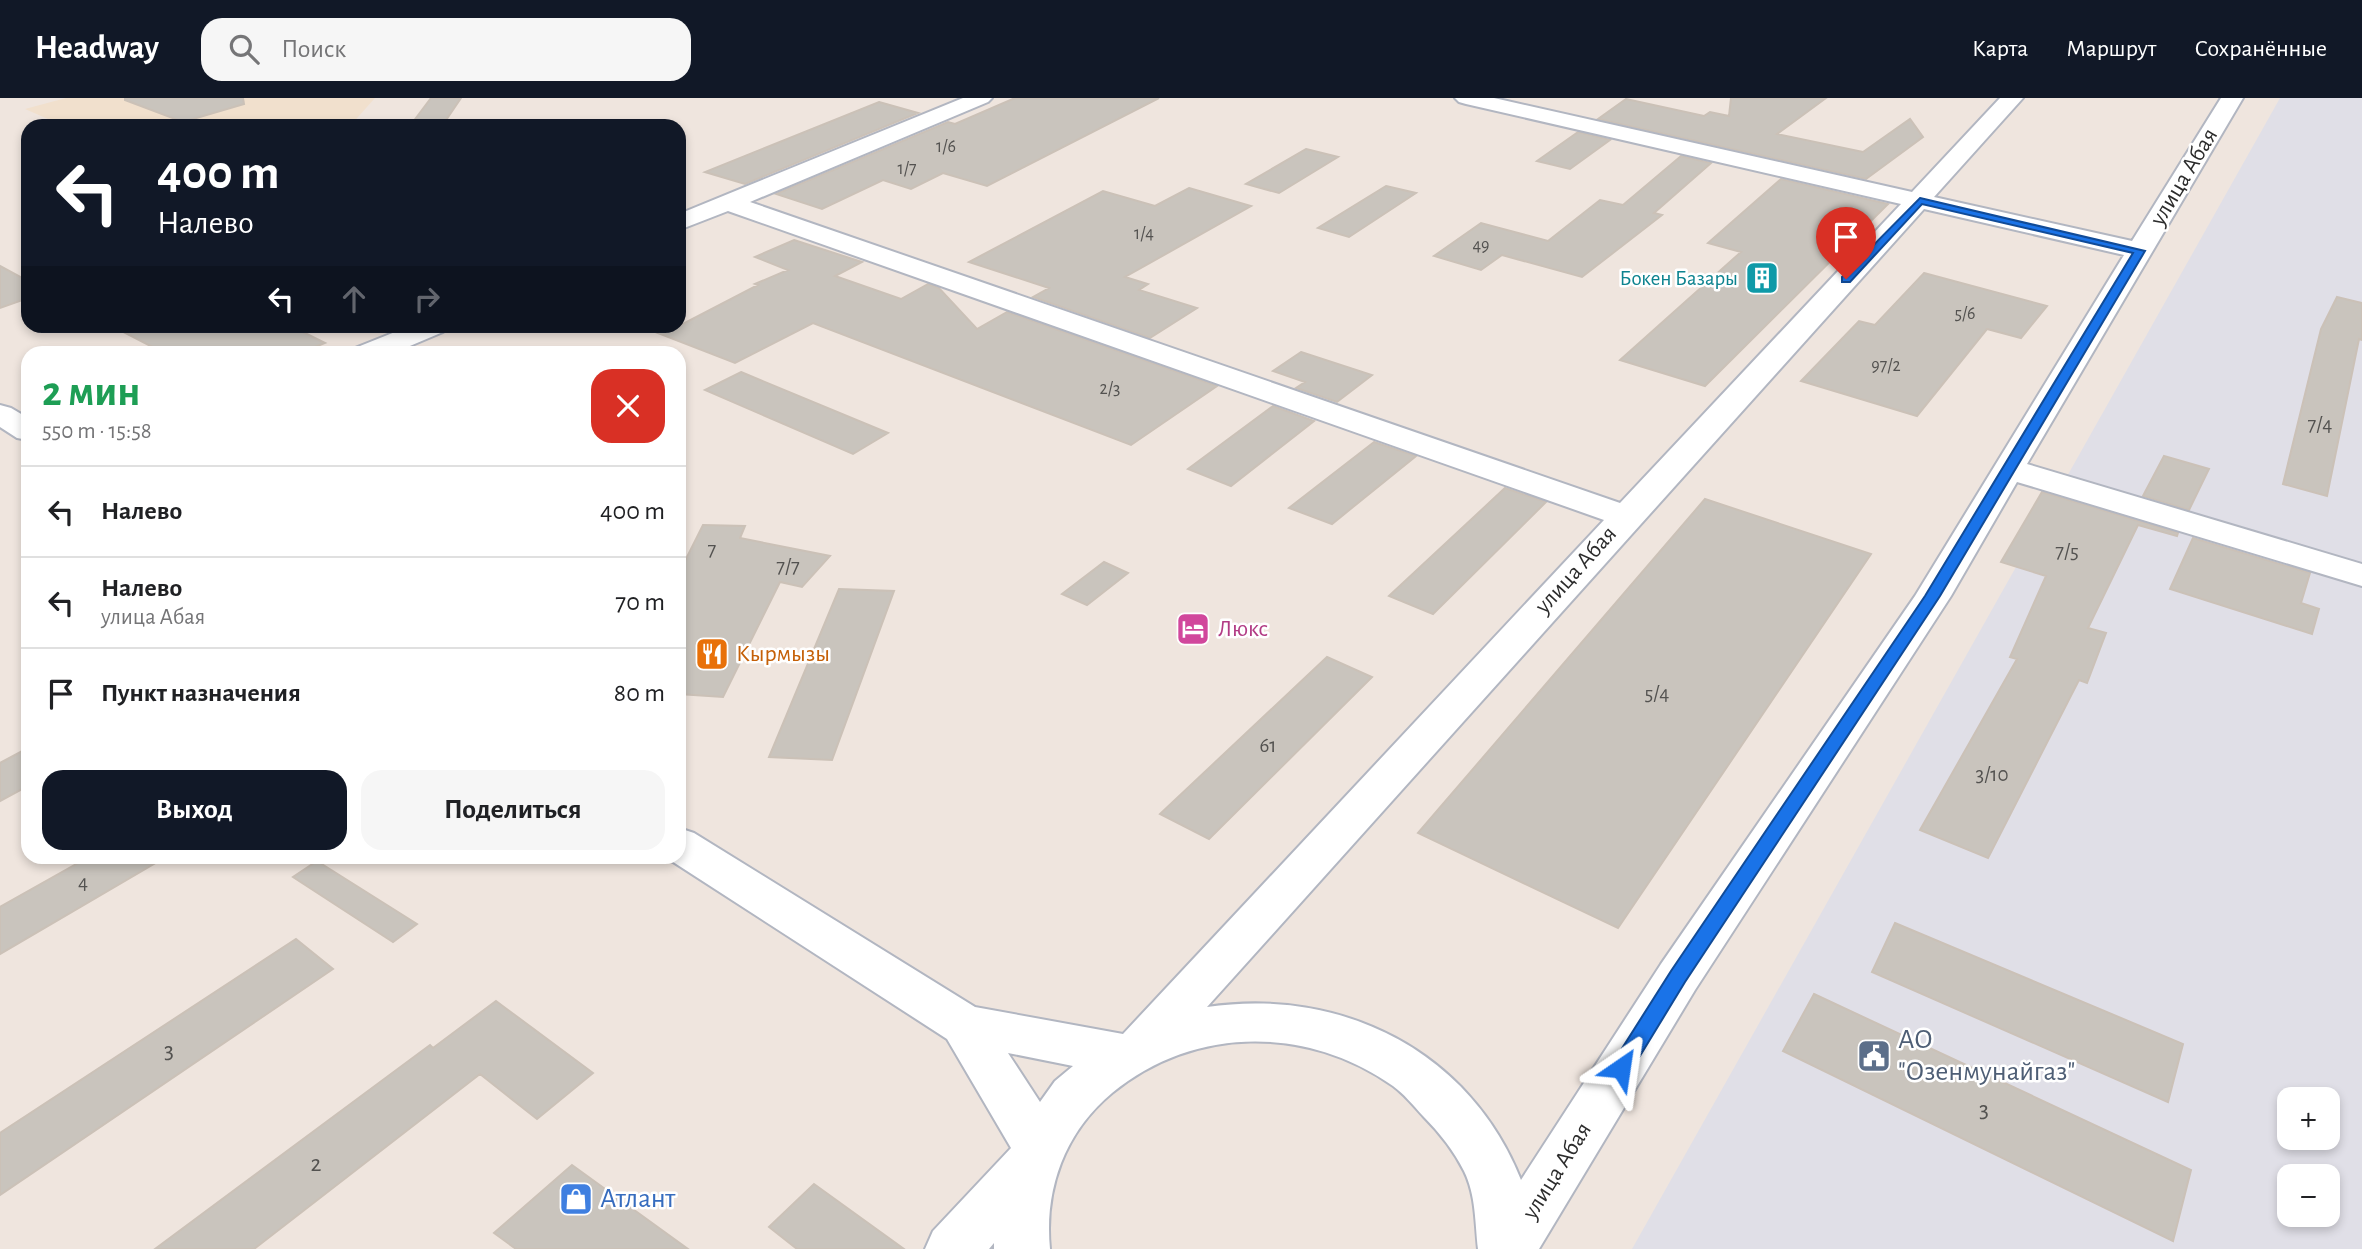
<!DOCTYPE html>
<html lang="ru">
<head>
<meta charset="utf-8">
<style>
  :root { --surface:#fff; --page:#f6f6f6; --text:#202124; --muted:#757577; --line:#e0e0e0; --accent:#111827 }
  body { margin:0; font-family:"Alegreya Sans",sans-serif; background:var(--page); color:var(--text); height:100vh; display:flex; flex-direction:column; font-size:26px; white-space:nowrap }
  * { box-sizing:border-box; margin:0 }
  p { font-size:23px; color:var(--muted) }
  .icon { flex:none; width:38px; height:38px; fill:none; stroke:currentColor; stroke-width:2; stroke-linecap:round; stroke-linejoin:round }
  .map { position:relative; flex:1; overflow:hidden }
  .sheet { position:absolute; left:21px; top:248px; width:665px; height:518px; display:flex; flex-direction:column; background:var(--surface); border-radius:21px; box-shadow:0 4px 10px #0003 }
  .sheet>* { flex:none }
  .guide { position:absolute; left:21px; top:21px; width:665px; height:214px; border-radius:21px; box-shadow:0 4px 10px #0003; background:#111827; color:#fff; overflow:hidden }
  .controls { position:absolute; left:2277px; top:989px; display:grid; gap:14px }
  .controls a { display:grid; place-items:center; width:63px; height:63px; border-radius:14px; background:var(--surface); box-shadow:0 4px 10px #0003; font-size:35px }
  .pin { position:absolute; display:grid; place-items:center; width:60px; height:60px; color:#fff; margin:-72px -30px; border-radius:50% 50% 50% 0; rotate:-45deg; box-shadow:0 0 7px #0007 }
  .pin .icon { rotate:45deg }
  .me { position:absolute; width:77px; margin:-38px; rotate:32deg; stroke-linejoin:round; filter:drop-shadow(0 0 5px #0008) }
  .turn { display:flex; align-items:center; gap:24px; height:147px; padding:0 21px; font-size:32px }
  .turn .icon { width:91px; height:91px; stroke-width:2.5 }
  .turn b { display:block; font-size:49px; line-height:60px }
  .lanes { display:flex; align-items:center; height:66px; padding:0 21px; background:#0003; justify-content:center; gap:35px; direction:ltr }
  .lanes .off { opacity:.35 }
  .round { display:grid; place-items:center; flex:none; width:74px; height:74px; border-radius:21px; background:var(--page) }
  .summary { display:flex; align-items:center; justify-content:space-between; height:119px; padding:0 21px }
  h1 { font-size:42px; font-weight:700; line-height:52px; color:#1e9e55 }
  .primary-button { display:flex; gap:14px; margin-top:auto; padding:14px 21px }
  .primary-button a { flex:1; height:80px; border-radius:21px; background:var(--accent); color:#fff; font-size:28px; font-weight:700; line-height:80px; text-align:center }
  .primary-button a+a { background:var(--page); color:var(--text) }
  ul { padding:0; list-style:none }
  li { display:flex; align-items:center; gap:21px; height:91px; padding:0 21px; border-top:2px solid var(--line) }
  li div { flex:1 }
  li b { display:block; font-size:26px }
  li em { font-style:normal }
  header { display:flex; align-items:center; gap:42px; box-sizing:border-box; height:98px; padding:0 35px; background:var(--accent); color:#fff }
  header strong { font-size:33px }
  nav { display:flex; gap:38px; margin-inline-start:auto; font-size:24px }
  .search { width:490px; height:63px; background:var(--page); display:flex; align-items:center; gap:18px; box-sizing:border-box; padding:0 24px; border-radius:21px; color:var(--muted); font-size:26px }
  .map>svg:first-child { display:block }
  .industrial { fill:#e0dfe7; fill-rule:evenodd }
  .education { fill:#f1e0cd }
  .building { fill:#c9c4bd; stroke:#cbc1b7; stroke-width:2 }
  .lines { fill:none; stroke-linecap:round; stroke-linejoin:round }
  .minor-casing { stroke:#b2b6c1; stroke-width:4 }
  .minor { fill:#fff; fill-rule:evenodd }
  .route { fill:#1a73e8; stroke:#114b97; stroke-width:2 }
  .labels { text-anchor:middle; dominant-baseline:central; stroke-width:5; stroke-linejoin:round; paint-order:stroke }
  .far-number-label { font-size:18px; fill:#535250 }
  .far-culture-label { font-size:21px; fill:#0d838f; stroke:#fff; text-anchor:end }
  .number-label { font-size:21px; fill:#535250 }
  .street-label { font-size:24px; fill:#2c2c2c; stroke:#fff }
  .hotel-label { font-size:24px; fill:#b23c85; stroke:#fff; text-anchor:start }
  .food-label { font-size:24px; fill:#c56008; stroke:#fff; text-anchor:start }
  .near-number-label { font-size:24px; fill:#535250 }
  .near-service-label { font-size:28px; fill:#4e5e75; stroke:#fff; text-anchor:start }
  .near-shop-label { font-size:28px; fill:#366cbe; stroke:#fff; text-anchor:start }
</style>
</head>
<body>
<header>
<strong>Headway</strong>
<div class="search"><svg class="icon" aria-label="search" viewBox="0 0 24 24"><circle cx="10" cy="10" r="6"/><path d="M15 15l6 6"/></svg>Поиск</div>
<nav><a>Карта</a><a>Маршрут</a><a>Сохранённые</a></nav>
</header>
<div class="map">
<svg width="2362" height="1151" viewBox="0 0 2362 1151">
  <rect width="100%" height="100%" fill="#efe5de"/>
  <path class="industrial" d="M2280 0H2362V1151H1632ZM2289 1001H2328V1040H2289ZM2289 1078H2328V1116H2289Z"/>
  <path class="education" d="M66 0H375L350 28H64L25 11Z"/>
  <path class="building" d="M125 0H243L244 6 183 24 125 2Z
    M431 0H461L442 28H410Z
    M1015 0H1159L987 88 943 75 911 91 883 82 822 111 776 96 948 24 955 26Z
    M1731 0H1826L1777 36 1863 54 1910 21 1923 39 1866 81 1598 21 1626 1 1704 18 1710 14 1729 18Z
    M879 4 918 15 745 86 705 74Z
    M1578 34 1610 42 1570 71 1537 63Z
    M1306 51 1338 59 1279 95 1246 86Z
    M1681 58 1711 65 1654 115 1662 117 1582 179 1502 157 1481 172 1434 158 1481 125 1548 143 1600 102 1623 107Z
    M1781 81 1888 106 1705 288 1620 262 1741 154 1708 145Z
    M1386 88 1416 95 1349 139 1318 130Z
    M1189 90 1251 108 1125 179 1148 186 1139 192 1197 210 1150 240 1033 199 1049 190 969 164 1103 93 1155 108Z
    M794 142 862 164 835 178 901 201 928 186 939 190 977 231 1007 214 1217 288 1131 347 813 225 735 265 658 235 679 228 758 187 755 186 788 172 755 159Z
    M0 168 28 183V200L0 210Z
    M1924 175 2047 208 2021 240 1987 231 1917 318 1801 283 1859 223 1875 227Z
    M2337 199 2362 205V242L2359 241 2327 398 2283 386 2321 231Z
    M112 228H291L325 245 298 256H166Z
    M1301 254 1372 277 1337 304 1296 290 1305 284 1273 273Z
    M741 274 888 335 853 356 705 292Z
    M1273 308 1314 323 1231 388 1188 371Z
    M1374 344 1416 358 1332 426 1289 410Z
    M2164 358 2209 371 2189 412 2143 398Z
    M1505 390 1546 404 1433 516 1389 498Z
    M2042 394 2178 435 2177 438 2138 427 2088 530 2106 535 2087 585 2079 582 1988 760 1920 732 2017 561 2010 559 2046 478 2001 464Z
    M1705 401 1871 456 1618 830 1418 735Z
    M703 427 745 428 740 440 830 458 802 489 780 484 723 599 679 596V475Z
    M2193 440 2310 475 2301 505 2319 511 2312 536 2170 491Z
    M1104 464 1128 475 1087 507 1062 496Z
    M839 491 894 493 832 662 769 659Z
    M1327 559 1372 579 1209 741 1160 716Z
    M28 650V688L0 703V665Z
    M87 760H164L0 856V809Z
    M317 763 417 826 393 844 293 779Z
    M1895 825 2183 946 2168 1004 1872 874Z
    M296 841 333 871 0 1097V1035Z
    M1814 896 2191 1072 2173 1143 1783 953Z
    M496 903 593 975 537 1021 480 976 254 1151H155L430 947 433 950Z
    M572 1067 688 1151H516L494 1135Z
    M814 1086 904 1151H797L769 1129Z"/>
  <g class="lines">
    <defs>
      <path id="minor" d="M963 0H992L988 4 750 104 1620 405 1901 106 1466 6 1459 4 1455 0H1494L1912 94 2000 0H2023L1934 99 2132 143 2221 0H2243L2027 366 2362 466V488L2017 384 1951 498 1695 892 1539 1151H1478C1475 1125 1476 1097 1464 1073 1454 1053 1439 1034 1423 1018 1413 1007 1404 996 1393 988 1307 927 1193 928 1112 995 1065 1034 1044 1091 1050 1151H994V1145L989 1151H925L933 1133 1011 1050 947 941 667 760H679V730L694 735 975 909 1123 936 1604 422 728 113 679 132V116ZM1924 111 2124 157 1915 498 1661 866 1521 1082C1470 953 1341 889 1207 909ZM1008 955 1073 968 1055 983 1040 1004Z
        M410 228H447L443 234 391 256H351L355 250Z
        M0 307 11 310 28 320V342L17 340 0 329Z"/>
    </defs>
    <use href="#minor" class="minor-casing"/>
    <use href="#minor" class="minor"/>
  </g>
  <path class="route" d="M1920 100 2145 153 1940 498 1685 884 1629 976 1621 978 1614 976 1611 970 1614 963 1671 873 1925 498 2133 155 1922 106 1850 184H1842V179Z"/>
  <defs>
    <symbol id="building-square" viewBox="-11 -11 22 22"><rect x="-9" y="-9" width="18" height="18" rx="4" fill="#0f9aa8" stroke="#fff"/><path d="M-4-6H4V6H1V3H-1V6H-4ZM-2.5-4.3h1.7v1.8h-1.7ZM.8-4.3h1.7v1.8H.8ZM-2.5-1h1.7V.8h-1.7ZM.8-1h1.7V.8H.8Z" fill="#fff"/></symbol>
    <symbol id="hotel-square" viewBox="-11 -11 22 22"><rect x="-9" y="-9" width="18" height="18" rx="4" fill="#d1479c" stroke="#fff"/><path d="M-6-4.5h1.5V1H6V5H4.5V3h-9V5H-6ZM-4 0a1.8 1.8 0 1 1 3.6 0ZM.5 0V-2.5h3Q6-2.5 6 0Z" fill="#fff"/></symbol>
    <symbol id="restaurant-square" viewBox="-11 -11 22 22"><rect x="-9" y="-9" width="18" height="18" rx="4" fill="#e8710a" stroke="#fff"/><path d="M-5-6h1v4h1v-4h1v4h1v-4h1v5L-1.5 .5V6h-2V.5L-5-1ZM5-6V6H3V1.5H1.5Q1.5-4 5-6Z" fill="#fff"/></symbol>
    <symbol id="civic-square" viewBox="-11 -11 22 22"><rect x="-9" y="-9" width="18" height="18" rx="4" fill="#5c6f8a" stroke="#fff"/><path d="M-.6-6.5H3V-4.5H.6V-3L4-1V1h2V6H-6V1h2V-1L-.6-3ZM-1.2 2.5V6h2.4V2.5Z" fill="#fff"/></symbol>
    <symbol id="shop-square" viewBox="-11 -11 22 22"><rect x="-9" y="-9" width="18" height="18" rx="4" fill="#3f7fe0" stroke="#fff"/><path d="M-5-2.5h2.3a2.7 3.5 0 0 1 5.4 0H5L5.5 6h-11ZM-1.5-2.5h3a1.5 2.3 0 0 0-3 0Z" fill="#fff"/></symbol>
  </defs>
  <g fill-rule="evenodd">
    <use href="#building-square" x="1743" y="161" width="38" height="38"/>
    <use href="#hotel-square" x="1174" y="512" width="38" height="38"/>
    <use href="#restaurant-square" x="693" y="537" width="38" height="38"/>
    <use href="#civic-square" x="1855" y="939" width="38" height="38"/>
    <use href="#shop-square" x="557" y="1082" width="38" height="38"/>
  </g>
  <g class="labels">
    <g class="far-number-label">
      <text x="946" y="49">1/6</text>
      <text x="907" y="71">1/7</text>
      <text x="1144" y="136">1/4</text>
      <text x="1481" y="148">49</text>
      <text x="1965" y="216">5/6</text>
      <text x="1886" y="268">97/2</text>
      <text x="1110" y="291">2/3</text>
    </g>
    <g class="far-culture-label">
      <text x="1738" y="180">Бокен Базары</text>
    </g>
    <g class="number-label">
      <text x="2320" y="326">7/4</text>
      <text x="712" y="451">7</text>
      <text x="2067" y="453">7/5</text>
      <text x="788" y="468">7/7</text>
      <text x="1657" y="595">5/4</text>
      <text x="1268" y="647">61</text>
      <text x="1992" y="676">3/10</text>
      <text x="83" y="784">4</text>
    </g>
    <g class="street-label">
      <text transform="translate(2184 79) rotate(-59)">улица Абая</text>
      <text transform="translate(1576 472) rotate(-48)">улица Абая</text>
      <text transform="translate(1557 1073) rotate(-58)">улица Абая</text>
    </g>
    <g class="hotel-label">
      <text x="1218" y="531">Люкс</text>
    </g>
    <g class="food-label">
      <text x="736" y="556">Кырмызы</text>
    </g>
    <g class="near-number-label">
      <text x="169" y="953">3</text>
      <text x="1984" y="1012">3</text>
      <text x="316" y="1066">2</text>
    </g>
    <g class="near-service-label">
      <text x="1898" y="942">АО<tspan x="1898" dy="32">"Озенмунайгаз"</tspan></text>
    </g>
    <g class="near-shop-label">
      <text x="600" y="1101">Атлант</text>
    </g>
  </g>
</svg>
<div class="controls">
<a>+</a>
<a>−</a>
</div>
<div class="pin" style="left:1846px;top:181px;background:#d93025"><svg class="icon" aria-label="arrive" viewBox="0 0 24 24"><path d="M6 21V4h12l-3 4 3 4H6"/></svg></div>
<svg class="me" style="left:1621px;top:970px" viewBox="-20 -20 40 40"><path d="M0-17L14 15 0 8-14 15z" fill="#1a73e8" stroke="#fff" stroke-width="4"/></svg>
<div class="guide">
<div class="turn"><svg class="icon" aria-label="left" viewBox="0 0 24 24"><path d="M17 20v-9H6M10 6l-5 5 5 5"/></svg><div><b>400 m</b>Налево</div></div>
<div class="lanes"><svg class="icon" aria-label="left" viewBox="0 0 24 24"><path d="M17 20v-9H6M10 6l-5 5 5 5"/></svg><svg class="icon off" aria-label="ahead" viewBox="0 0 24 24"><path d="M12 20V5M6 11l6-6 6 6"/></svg><svg class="icon off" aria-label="right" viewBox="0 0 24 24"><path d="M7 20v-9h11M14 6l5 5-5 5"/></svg></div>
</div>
<section class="sheet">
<div class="summary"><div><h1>2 мин</h1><p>550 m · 15:58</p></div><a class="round" style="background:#d93025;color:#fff"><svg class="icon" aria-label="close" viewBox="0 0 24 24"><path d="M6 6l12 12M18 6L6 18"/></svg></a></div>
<ul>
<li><svg class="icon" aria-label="left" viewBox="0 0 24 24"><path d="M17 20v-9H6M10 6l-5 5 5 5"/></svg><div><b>Налево</b></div><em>400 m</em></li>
<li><svg class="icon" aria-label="left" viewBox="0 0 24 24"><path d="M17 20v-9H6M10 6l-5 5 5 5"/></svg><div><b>Налево</b><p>улица Абая</p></div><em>70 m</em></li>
<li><svg class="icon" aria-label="arrive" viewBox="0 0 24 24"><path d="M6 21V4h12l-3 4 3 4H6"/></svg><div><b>Пункт назначения</b></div><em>80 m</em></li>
</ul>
<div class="primary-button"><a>Выход</a><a>Поделиться</a></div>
</section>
</div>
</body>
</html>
